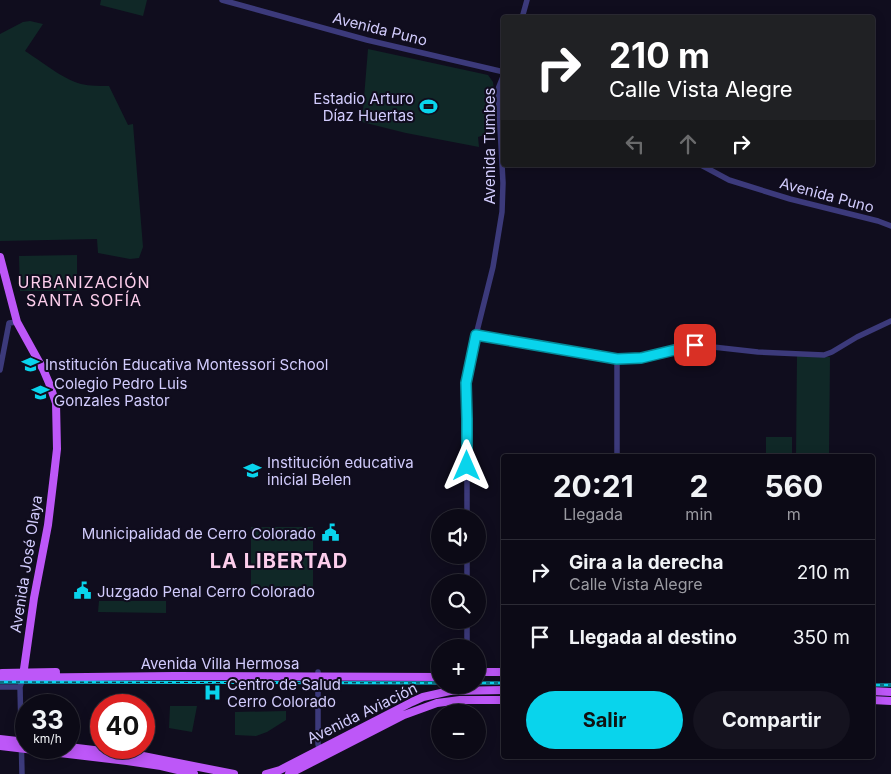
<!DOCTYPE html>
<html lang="es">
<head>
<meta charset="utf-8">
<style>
  :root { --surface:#0c0a16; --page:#15131f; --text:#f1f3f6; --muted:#9a9aa1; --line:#2c2b35; --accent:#09d4ec }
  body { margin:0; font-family:Inter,sans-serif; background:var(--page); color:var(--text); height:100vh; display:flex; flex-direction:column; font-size:19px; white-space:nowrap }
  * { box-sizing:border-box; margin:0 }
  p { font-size:16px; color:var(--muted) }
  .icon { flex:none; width:28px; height:28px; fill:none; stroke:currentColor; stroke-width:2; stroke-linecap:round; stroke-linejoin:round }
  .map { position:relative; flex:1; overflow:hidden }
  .drawer { position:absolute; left:501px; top:454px; width:374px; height:305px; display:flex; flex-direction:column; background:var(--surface); border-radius:5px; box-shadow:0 2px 12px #0003,0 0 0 1px var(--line) }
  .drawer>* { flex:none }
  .guide { position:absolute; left:501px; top:15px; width:374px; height:152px; border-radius:5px; box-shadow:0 2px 12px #0003,0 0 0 1px var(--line); background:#202124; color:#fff; overflow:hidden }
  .controls { position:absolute; left:431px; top:509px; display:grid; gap:10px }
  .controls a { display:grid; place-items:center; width:55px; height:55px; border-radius:50%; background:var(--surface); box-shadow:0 2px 12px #0003,0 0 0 1px var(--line); font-size:25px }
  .speed { position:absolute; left:15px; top:694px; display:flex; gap:10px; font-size:25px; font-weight:700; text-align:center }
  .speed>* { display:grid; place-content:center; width:65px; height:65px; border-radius:50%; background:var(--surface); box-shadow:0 2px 12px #0003,0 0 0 1px var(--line); line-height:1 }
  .speed small { font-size:12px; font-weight:400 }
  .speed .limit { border:8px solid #d22; background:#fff; color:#111 }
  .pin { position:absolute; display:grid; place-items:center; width:42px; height:42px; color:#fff; margin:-21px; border-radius:10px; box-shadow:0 2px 8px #0006 }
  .me { position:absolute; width:55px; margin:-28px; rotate:0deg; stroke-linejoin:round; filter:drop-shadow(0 0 4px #0008) }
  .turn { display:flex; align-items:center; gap:18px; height:105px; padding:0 25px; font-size:22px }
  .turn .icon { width:65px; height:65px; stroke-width:2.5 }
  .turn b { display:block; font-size:35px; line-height:42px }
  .lanes { display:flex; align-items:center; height:48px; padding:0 25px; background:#0003; justify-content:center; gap:25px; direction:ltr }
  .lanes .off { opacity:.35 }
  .eta { display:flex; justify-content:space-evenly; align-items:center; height:85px; text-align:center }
  .eta b { font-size:30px; font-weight:700; line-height:35px }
  .cta { display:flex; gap:10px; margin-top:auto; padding:10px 25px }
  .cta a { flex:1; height:58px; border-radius:30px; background:var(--accent); color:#111; font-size:20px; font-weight:700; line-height:58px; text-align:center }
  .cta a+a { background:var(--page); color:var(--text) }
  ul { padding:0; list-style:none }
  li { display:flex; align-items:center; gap:15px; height:65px; padding:0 25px; border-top:1px solid var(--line) }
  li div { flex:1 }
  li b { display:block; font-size:19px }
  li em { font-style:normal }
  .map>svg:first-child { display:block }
  .green { fill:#102827 }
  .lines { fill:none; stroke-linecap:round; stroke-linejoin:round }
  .minor { stroke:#3c3a7b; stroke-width:5.5 }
  .major { stroke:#bd57f8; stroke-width:8 }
  .rail-casing { stroke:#09d4ec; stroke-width:3 }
  .rail { stroke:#100d1e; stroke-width:1; stroke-dasharray:4; stroke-linecap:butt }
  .route-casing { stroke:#068a99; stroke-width:12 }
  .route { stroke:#09d4ec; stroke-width:9 }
  .labels { text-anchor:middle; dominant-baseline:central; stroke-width:4; stroke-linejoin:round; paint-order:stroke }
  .street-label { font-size:15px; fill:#d2ccfd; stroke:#100d1e }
  .poi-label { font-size:15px; fill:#d2ccfd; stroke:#100d1e; text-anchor:start }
  .neighbourhood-label { font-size:16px; letter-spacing:1px; fill:#fdceec; stroke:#100d1e }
  .district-label { font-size:20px; font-weight:bold; letter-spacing:1px; fill:#fdceec; stroke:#100d1e }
</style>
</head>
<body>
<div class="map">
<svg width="891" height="774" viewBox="0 0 891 774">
  <rect width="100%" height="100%" fill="#100d1e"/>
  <path class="green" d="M101 0H147L143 16 100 5Z
    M30 21 43 24 25 51C41 61 64 80 81 84 90 86 99 86 109 86L128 125 133 124 143 247 139 258 130 259 98 253 97 239 0 241V34L23 22Z
    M368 49 488 75 493 82 494 92 490 131 487 134 478 137 479 147 406 133 362 122Z
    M77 255V291H20L19 256Z
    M797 355 830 357 829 456H796Z
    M766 437H792V456H766Z
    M251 527H313V591H251Z
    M99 601H166V613L98 612Z
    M170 706H197L192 732 169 728Z
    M286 711V720L267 732 256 736 235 735V712Z"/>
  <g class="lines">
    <path class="minor" d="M222 0 367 40 504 72
      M522 18 527 0
      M701 165 729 180 790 199 878 221 891 226
      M476 335 617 359 641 358 695 345 758 352 824 355 832 352 857 337 891 321
      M0 370 9 323 17 322
      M617 456V359
      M467 518V419L466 383 476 335 493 267 502 212 503 183 498 89 504 74
      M467 555V582
      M467 648V620
      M318 672V744L320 752
      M0 687H20
      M22 774 20 687 23 678"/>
    <path class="major" d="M0 257 17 322 43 369 49 383 56 403 57 449 54 475 48 525 34 598 23 676
      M478 672H504
      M2 673 56 672
      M0 678 174 676 440 677
      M872 691 891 692
      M872 700 891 701
      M0 739 26 742
      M0 746 127 761 161 766 194 774
      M69 747 143 756 234 774
      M266 774 280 770 412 702 423 697 450 691 504 690
      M289 774 404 715 437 703 460 700H504"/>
    <defs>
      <path id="rail" d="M0 682 440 683
        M478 683H504
        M872 685H891"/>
    </defs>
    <use href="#rail" class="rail-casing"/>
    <use href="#rail" class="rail"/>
  </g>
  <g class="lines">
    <defs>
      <path id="route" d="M467 466V419L466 383 476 335 617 359 641 358 695 345"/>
    </defs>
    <use href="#route" class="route-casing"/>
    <use href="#route" class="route"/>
  </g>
  <defs>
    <symbol id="stadium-bare" viewBox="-9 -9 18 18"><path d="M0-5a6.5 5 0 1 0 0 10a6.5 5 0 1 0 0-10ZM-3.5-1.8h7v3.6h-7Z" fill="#09d4ec" stroke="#100d1e" stroke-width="2.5" paint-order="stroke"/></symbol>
    <symbol id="school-bare" viewBox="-9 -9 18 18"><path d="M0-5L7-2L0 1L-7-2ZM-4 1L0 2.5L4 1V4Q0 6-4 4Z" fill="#09d4ec" stroke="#100d1e" stroke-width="2.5" paint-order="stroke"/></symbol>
    <symbol id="civic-bare" viewBox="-9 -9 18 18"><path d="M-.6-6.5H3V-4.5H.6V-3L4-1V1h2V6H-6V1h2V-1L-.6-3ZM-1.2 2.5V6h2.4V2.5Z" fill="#09d4ec" stroke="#100d1e" stroke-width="2.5" paint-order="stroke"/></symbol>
    <symbol id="hospital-bare" viewBox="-9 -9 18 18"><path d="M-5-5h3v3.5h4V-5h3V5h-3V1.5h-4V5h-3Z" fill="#09d4ec" stroke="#100d1e" stroke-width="2.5" paint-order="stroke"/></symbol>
  </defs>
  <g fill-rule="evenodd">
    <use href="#stadium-bare" x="416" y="94" width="25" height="25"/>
    <use href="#school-bare" x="18" y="352" width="25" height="25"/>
    <use href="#school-bare" x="28" y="380" width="25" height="25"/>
    <use href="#school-bare" x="240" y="458" width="25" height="25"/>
    <use href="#civic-bare" x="318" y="520" width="25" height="25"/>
    <use href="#civic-bare" x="70" y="578" width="25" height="25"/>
    <use href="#hospital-bare" x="200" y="680" width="25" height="25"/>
  </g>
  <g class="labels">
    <g class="street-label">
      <text transform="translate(380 29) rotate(14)">Avenida Puno</text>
      <text transform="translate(489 146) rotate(-90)">Avenida Tumbes</text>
      <text transform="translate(827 195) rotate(15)">Avenida Puno</text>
      <text transform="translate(26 564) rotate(-81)">Avenida José Olaya</text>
      <text x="220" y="663">Avenida Villa Hermosa</text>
      <text transform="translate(362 713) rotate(-26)">Avenida Aviación</text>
    </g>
    <g class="poi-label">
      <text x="414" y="98" text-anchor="end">Estadio Arturo<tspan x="414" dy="17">Díaz Huertas</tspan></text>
      <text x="45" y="364">Institución Educativa Montessori School</text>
      <text x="54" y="383">Colegio Pedro Luis<tspan x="54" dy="17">Gonzales Pastor</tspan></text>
      <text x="267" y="462">Institución educativa<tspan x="267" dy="17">inicial Belen</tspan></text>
      <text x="316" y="533" text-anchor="end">Municipalidad de Cerro Colorado</text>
      <text x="97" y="591">Juzgado Penal Cerro Colorado</text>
      <text x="227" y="684">Centro de Salud<tspan x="227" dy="17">Cerro Colorado</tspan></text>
    </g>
    <g class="neighbourhood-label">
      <text x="84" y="282">URBANIZACIÓN<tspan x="84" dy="18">SANTA SOFÍA</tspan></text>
    </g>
    <g class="district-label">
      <text x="279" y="561">LA LIBERTAD</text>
    </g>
  </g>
</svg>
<div class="controls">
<a><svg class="icon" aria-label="sound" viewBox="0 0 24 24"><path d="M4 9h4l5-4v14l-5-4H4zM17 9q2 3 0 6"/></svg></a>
<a><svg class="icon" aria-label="search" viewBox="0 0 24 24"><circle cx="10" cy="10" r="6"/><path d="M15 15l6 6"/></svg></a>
<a>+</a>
<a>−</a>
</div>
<div class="speed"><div>33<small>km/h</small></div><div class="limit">40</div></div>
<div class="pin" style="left:695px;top:345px;background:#d93025"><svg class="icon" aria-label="arrive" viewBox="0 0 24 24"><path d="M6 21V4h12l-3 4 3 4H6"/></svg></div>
<svg class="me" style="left:467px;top:466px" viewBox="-20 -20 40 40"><path d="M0-17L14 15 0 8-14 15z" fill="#09d4ec" stroke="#fff" stroke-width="4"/></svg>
<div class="guide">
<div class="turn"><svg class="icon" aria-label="right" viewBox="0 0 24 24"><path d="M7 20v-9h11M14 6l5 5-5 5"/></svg><div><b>210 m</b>Calle Vista Alegre</div></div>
<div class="lanes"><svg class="icon off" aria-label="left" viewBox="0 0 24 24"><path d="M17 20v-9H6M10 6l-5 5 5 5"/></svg><svg class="icon off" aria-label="ahead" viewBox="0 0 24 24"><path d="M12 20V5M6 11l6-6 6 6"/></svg><svg class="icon" aria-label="right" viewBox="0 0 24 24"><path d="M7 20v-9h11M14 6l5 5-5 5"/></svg></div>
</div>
<section class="drawer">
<div class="eta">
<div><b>20:21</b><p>Llegada</p></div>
<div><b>2</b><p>min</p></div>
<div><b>560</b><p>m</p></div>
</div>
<ul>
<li><svg class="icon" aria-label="right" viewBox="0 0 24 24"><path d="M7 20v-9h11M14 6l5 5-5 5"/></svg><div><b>Gira a la derecha</b><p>Calle Vista Alegre</p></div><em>210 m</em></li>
<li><svg class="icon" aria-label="arrive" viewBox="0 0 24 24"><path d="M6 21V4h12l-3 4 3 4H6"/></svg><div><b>Llegada al destino</b></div><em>350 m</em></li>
</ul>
<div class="cta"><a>Salir</a><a>Compartir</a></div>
</section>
</div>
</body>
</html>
